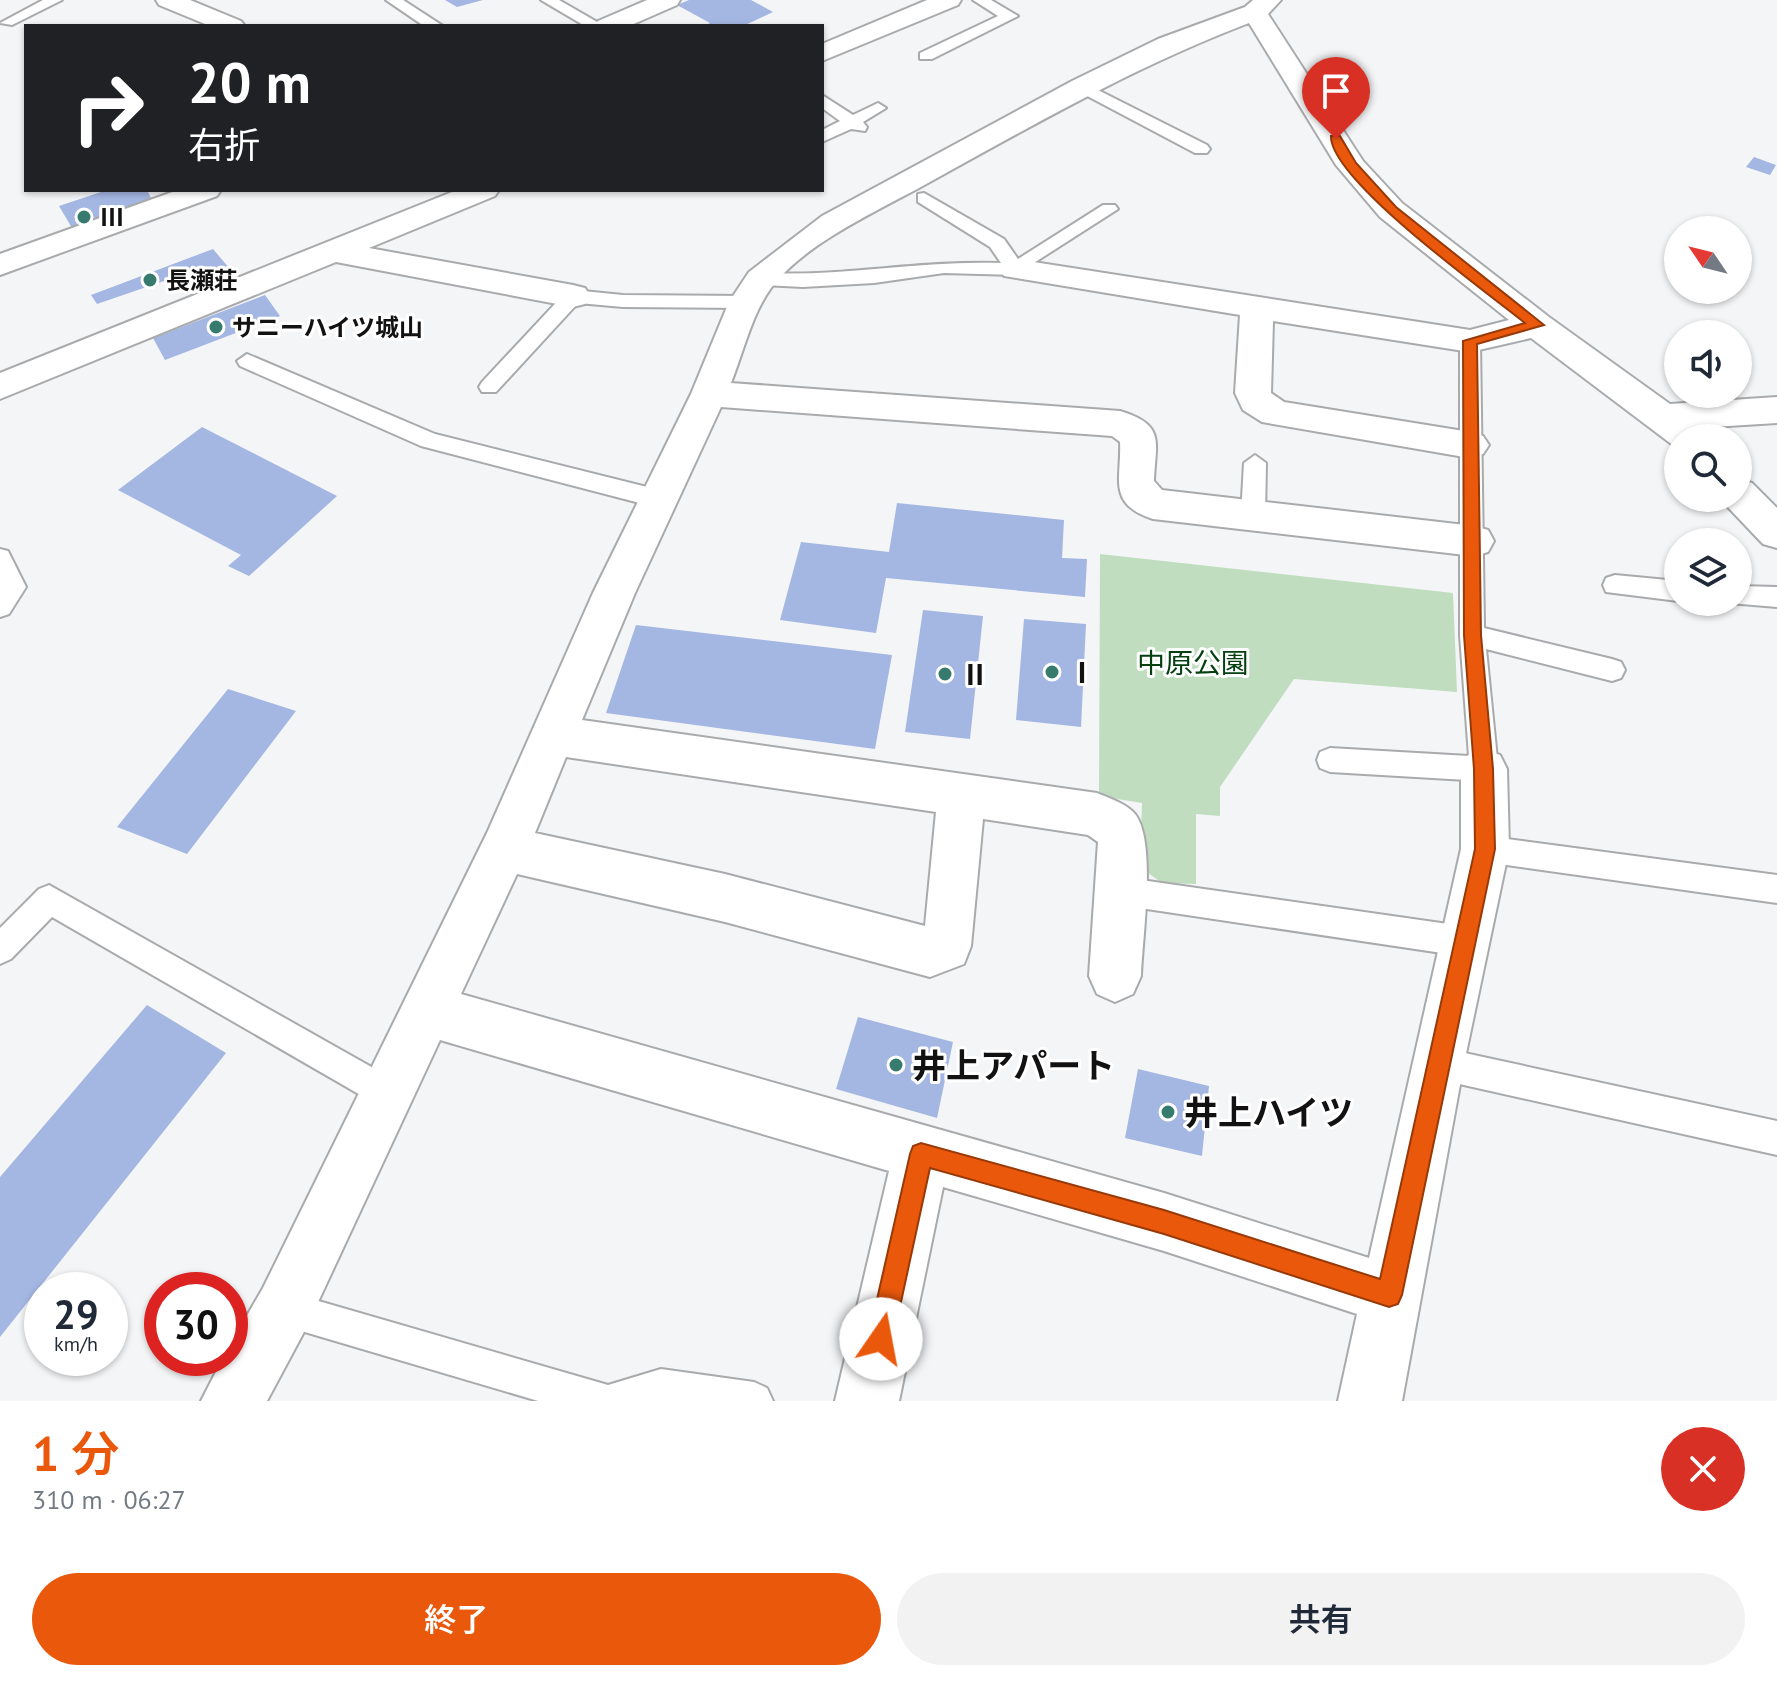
<!DOCTYPE html>
<html lang="ja">
<head>
<meta charset="utf-8">
<style>
  :root { --surface:#fff; --page:#f2f2f3; --text:#1f2937; --muted:#747a83; --accent:#ea580c }
  body { margin:0; font-family:"PT Sans","Noto Sans JP",sans-serif; background:var(--page); color:var(--text); height:100vh; display:flex; flex-direction:column; font-size:30px; white-space:nowrap }
  * { box-sizing:border-box; margin:0 }
  p { font-size:26px; color:var(--muted) }
  .icon { flex:none; width:44px; height:44px; fill:none; stroke:currentColor; stroke-width:2; stroke-linecap:round; stroke-linejoin:round }
  .map { position:relative; height:1401px; overflow:hidden }
  .sheet { display:flex; flex-direction:column; background:var(--surface); flex:1 }
  .sheet>* { flex:none }
  .banner { position:absolute; left:24px; top:24px; width:800px; height:168px; border-radius:0px; box-shadow:0 2px 6px #0004; background:#202124; color:#fff; overflow:hidden }
  .needle { width:52px; rotate:305deg }
  .controls { position:absolute; left:1664px; top:216px; display:grid; gap:16px }
  .controls a { display:grid; place-items:center; width:88px; height:88px; border-radius:50%; background:var(--surface); box-shadow:0 2px 6px #0004; font-size:40px }
  .speed { position:absolute; left:24px; top:1272px; display:flex; gap:16px; font-size:40px; font-weight:700; text-align:center }
  .speed>* { display:grid; place-content:center; width:104px; height:104px; border-radius:50%; background:var(--surface); box-shadow:0 2px 6px #0004; line-height:1 }
  .speed small { font-size:20px; font-weight:400 }
  .speed .limit { border:12px solid #d22; background:#fff; color:#111 }
  .pin { position:absolute; display:grid; place-items:center; width:68px; height:68px; color:#fff; margin:-82px -34px; border-radius:50% 50% 50% 0; rotate:-45deg; box-shadow:0 0 8px #0007 }
  .pin .icon { rotate:45deg }
  .me { position:absolute; width:88px; margin:-44px; rotate:12deg; stroke-linejoin:round; filter:drop-shadow(0 0 6px #0008) }
  .turn { display:flex; align-items:center; gap:28px; height:168px; padding:0 32px; font-size:36px }
  .turn .icon { width:104px; height:104px; stroke-width:2.5 }
  .turn b { display:block; font-size:56px; line-height:68px }
  .round { display:grid; place-items:center; flex:none; width:84px; height:84px; border-radius:42px; background:var(--page) }
  .overview { display:flex; align-items:center; justify-content:space-between; height:136px; padding:0 32px }
  h1 { font-size:48px; font-weight:600; line-height:60px; color:var(--accent) }
  .primary-button { display:flex; gap:16px; margin-top:auto; padding:16px 32px }
  .primary-button a { flex:1; height:92px; border-radius:48px; background:var(--accent); color:#fff; font-size:32px; font-weight:600; line-height:92px; text-align:center }
  .primary-button a+a { background:var(--page); color:var(--text) }
  .map>svg:first-child { display:block }
  .green { fill:#c0ddc0 }
  .building { fill:#a4b6e2 }
  .lines { fill:none; stroke-linecap:round; stroke-linejoin:round }
  .lane-casing { stroke:#a9aaac; stroke-width:4 }
  .street-casing { stroke:#a9aaac; stroke-width:4 }
  .lane { fill:#fff; fill-rule:evenodd }
  .street { fill:#fff; fill-rule:evenodd }
  .route { fill:#ea580c; stroke:#983908; stroke-width:2 }
  .poi-dot { fill:#377b6f; stroke:#fff; stroke-width:3 }
  .labels { text-anchor:middle; dominant-baseline:central; stroke-width:6; stroke-linejoin:round; paint-order:stroke }
  .far-poi-label { font-size:24px; font-weight:bold; fill:#121213; stroke:#fff; text-anchor:start }
  .park-label { font-size:28px; fill:#054010; stroke:#fff }
  .poi-label { font-size:28px; font-weight:bold; fill:#121213; stroke:#fff; text-anchor:start }
  .near-poi-label { font-size:34px; font-weight:bold; fill:#121213; stroke:#fff; text-anchor:start }
</style>
</head>
<body>
<div class="map">
<svg width="1777" height="1401" viewBox="0 0 1777 1401">
  <rect width="100%" height="100%" fill="#f4f5f7"/>
  <path class="green" d="M1100 554 1453 593 1457 692 1294 679 1220 787V816L1196 814V884L1162 883 1140 867 1142 803 1099 796Z"/>
  <path class="building" d="M445 0H483L457 7Z
    M689 0H751L773 12 743 26H704L710 23 677 5Z
    M1754 157 1776 165 1770 175 1746 167Z
    M107 190H147L152 200 72 228 59 206Z
    M213 249 235 275 204 287 193 271 97 304 91 295Z
    M265 295 280 316 165 360 153 338Z
    M202 427 337 496 249 576 228 566 241 555 118 490Z
    M897 503 1064 520 1062 558 1087 559 1085 597 886 578 876 633 780 620 801 542 889 552Z
    M923 610 983 616 970 739 905 732Z
    M1024 619 1086 624 1081 727 1016 720Z
    M636 625 892 655 875 749 606 713Z
    M228 689 296 711 187 854 117 827Z
    M147 1005 226 1053 0 1337V1177Z
    M858 1017 953 1042 937 1118 836 1089Z
    M1138 1069 1209 1086 1202 1156 1125 1138Z"/>
  <g class="lines">
    <defs>
      <path id="lane" d="M43 0H62L12 25 0 23Z
        M386 0H403L443 26H424Z
        M541 0H559L604 26H585Z
        M973 0H991L1018 16 932 59H920V53L998 16Z
        M1082 82 1207 145 1210 149 1207 153H1195L1076 90 1074 87Z
        M822 95 853 115 878 103 886 108 863 122 867 127 865 131 851 129 822 142V130L840 121 822 108Z
        M924 193 1004 239 1018 259 1103 205H1115L1118 209 1015 275 944 273 874 283 803 287 761 285 751 279 761 273C842 277 920 260 1001 263L990 247 918 202V194Z
        M573 290 623 295 746 296 756 302 746 308 623 307 578 303 496 392H482L479 387 482 382 566 292Z
        M1470 334 1480 341 1484 628 1612 659 1621 662 1625 670 1621 678 1612 681 1486 649 1498 769 1494 778 1484 781 1330 772 1320 768 1317 760 1320 752 1330 748 1469 756 1460 635V341Z
        M247 354 435 434 659 490 667 493 670 499 667 505 659 508 421 446 240 366 237 361Z
        M1255 455 1266 463 1265 516 1261 522H1245L1241 516 1244 463Z
        M0 549 8 551 26 587 9 614 0 617Z
        M1615 575 1678 581V601L1606 592 1603 585 1606 578Z
        M1738 586 1777 587V607L1729 603 1738 602Z
        M1485 836 1777 875V903L1485 862 1475 858 1471 849 1475 840Z
        M1120 877 1462 926 1473 931 1477 941 1473 951 1462 956 1120 905 1110 901 1105 891 1110 881Z
        M49 885 398 1082 403 1093 398 1104 387 1109 376 1104 52 917 11 959 0 964V928L39 889Z
        M1437 1047 1777 1121V1155L1437 1079 1426 1074 1421 1063 1426 1052Z
        M284 1291 608 1385 661 1369 754 1382 767 1388 773 1401H538L271 1322 266 1309 271 1296Z"/>
      <path id="street" d="M156 0H190L241 21 245 26H210L159 5Z
        M647 0H680L677 5 629 26H594L598 21Z
        M927 0H961L958 5 822 61V44Z
        M1253 0H1281L1268 14 1363 161 1402 203 1549 317 1670 404 1777 397V423L1696 428 1702 438H1678V449L1531 338 1470 352 1273 321 1271 393 1284 402 1470 432 1483 436 1489 445 1483 454 1470 458 1262 422 1243 410 1235 393 1240 315 1004 276 999 269 1004 262 1015 259 1470 330 1509 320 1380 217 1336 165 1249 23C1136 66 1033 125 928 183 878 211 806 242 771 288 752 314 743 353 731 383L1120 411C1167 425 1155 443 1154 481L1162 490 1474 526 1488 530 1494 541 1488 552 1474 556 1153 519C1106 504 1122 478 1120 442L1112 436 721 407 635 593 582 720 1097 793C1109 798 1127 804 1135 814 1157 842 1142 939 1141 976L1133 994 1115 1002 1097 994 1089 976 1098 842 1088 835 983 819 971 946 964 964 930 977 725 922 517 874 461 994 1164 1193 1369 1258 1461 849V769L1468 755 1484 749 1500 755 1507 769 1509 849 1464 1063 1402 1401H1338L1357 1314 1164 1251 943 1187 899 1401H835L889 1171 440 1040 305 1330 267 1401H201L223 1358H230V1345L263 1288 487 833 593 593 691 394 729 302 749 272 822 216 1072 81 1158 39 1245 7ZM566 757 936 812 925 926 725 874 535 833Z
        M178 190H221L217 196 0 275V254Z
        M457 190H499L495 196 369 248 573 285 585 288 590 296 585 304 573 307 336 262 0 399V373Z
        M1738 479 1752 483 1777 508V548L1763 544 1724 503 1722 498H1738Z"/>
    </defs>
    <use href="#lane" class="lane-casing"/>
    <use href="#street" class="street-casing"/>
    <use href="#lane" class="lane"/>
    <use href="#street" class="street"/>
  </g>
  <path class="route" d="M1331 136H1340L1356 163 1396 207 1544 325 1477 344 1481 635 1493 769 1495 849 1402 1295 1398 1304 1389 1307 1164 1234 930 1168 893 1339 890 1348 881 1352 872 1348 868 1339 910 1154 913 1146 921 1143 1164 1210 1380 1279 1475 849 1474 769 1464 635 1463 341 1525 323C1488 293 1330 180 1331 136Z"/>
  <g class="poi-dot">
    <circle cx="84" cy="217" r="8"/>
    <circle cx="150" cy="280" r="8"/>
    <circle cx="216" cy="327" r="8"/>
    <circle cx="1052" cy="672" r="8"/>
    <circle cx="945" cy="674" r="8"/>
    <circle cx="896" cy="1065" r="8"/>
    <circle cx="1168" cy="1112" r="8"/>
  </g>
  <g class="labels">
    <g class="far-poi-label">
      <text x="100" y="217">Ⅲ</text>
      <text x="166" y="280">長瀬荘</text>
      <text x="232" y="327">サニーハイツ城山</text>
    </g>
    <g class="park-label">
      <text x="1193" y="662">中原公園</text>
    </g>
    <g class="poi-label">
      <text x="1068" y="672">Ⅰ</text>
      <text x="961" y="674">Ⅱ</text>
    </g>
    <g class="near-poi-label">
      <text x="912" y="1065">井上アパート</text>
      <text x="1184" y="1112">井上ハイツ</text>
    </g>
  </g>
</svg>
<div class="controls">
<a><svg class="needle" viewBox="-14 -14 28 28"><path d="M0-13l5 13h-10z" fill="#e53935"/><path d="M0 13l5-13h-10z" fill="#747a83"/></svg></a>
<a><svg class="icon" aria-label="sound" viewBox="0 0 24 24"><path d="M4 9h4l5-4v14l-5-4H4zM17 9q2 3 0 6"/></svg></a>
<a><svg class="icon" aria-label="search" viewBox="0 0 24 24"><circle cx="10" cy="10" r="6"/><path d="M15 15l6 6"/></svg></a>
<a><svg class="icon" aria-label="layers" viewBox="0 0 24 24"><path d="M12 4l9 5-9 5-9-5zM3 14l9 5 9-5"/></svg></a>
</div>
<div class="speed"><div>29<small>km/h</small></div><div class="limit">30</div></div>
<div class="pin" style="left:1336px;top:139px;background:#d93025"><svg class="icon" aria-label="arrive" viewBox="0 0 24 24"><path d="M6 21V4h12l-3 4 3 4H6"/></svg></div>
<svg class="me" style="left:881px;top:1339px" viewBox="-20 -20 40 40"><circle r="19" fill="#fff"/><path d="M0-13L10 11 0 6-10 11z" fill="#ea580c"/></svg>
<div class="banner">
<div class="turn"><svg class="icon" aria-label="right" viewBox="0 0 24 24"><path d="M7 20v-9h11M14 6l5 5-5 5"/></svg><div><b>20 m</b>右折</div></div>
</div>
</div>
<section class="sheet">
<div class="overview"><div><h1>1 分</h1><p>310 m · 06:27</p></div><a class="round" style="background:#d93025;color:#fff"><svg class="icon" aria-label="close" viewBox="0 0 24 24"><path d="M6 6l12 12M18 6L6 18"/></svg></a></div>
<div class="primary-button"><a>終了</a><a>共有</a></div>
</section>
</body>
</html>
